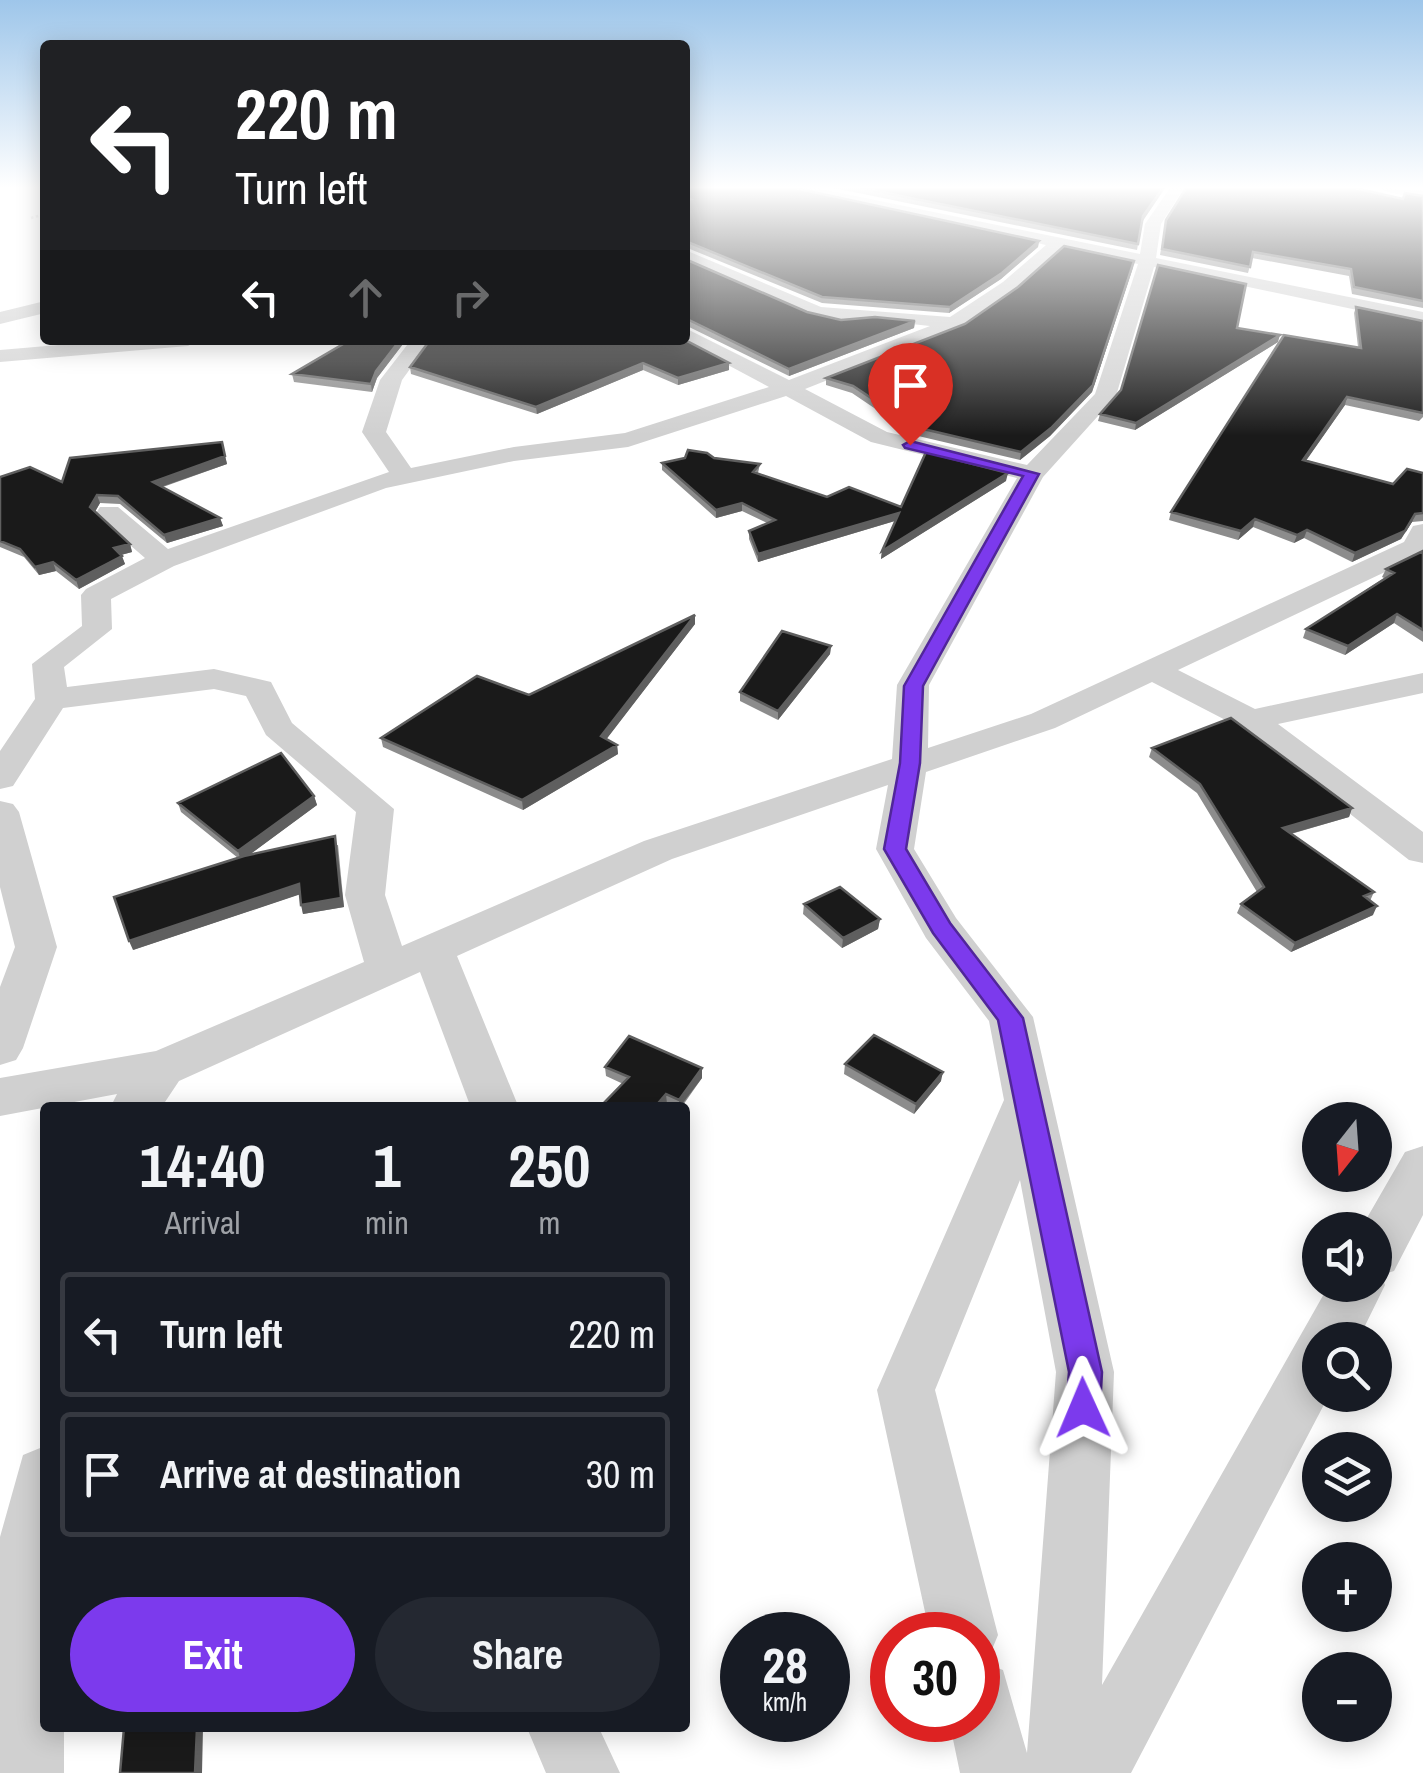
<!DOCTYPE html>
<html lang="en">
<head>
<meta charset="utf-8">
<style>
  :root { --surface:#171b24; --page:#242831; --text:#f1f3f6; --muted:#9ea1a6; --line:#363941; --accent:#7c3aed }
  body { margin:0; font-family:"Archivo Narrow",sans-serif; background:var(--page); color:var(--text); height:100vh; display:flex; flex-direction:column; font-size:38px; white-space:nowrap }
  * { box-sizing:border-box; margin:0 }
  p { font-size:32px; color:var(--muted) }
  .icon { flex:none; width:55px; height:55px; fill:none; stroke:currentColor; stroke-width:2; stroke-linecap:round; stroke-linejoin:round }
  .map { position:relative; flex:1; overflow:hidden }
  .side { position:absolute; left:40px; top:1102px; width:650px; height:630px; display:flex; flex-direction:column; background:var(--surface); border-radius:10px; box-shadow:0 5px 25px #0003 }
  .side>* { flex:none }
  .top-card { position:absolute; left:40px; top:40px; width:650px; height:305px; border-radius:10px; box-shadow:0 5px 25px #0003; background:#202124; color:#fff; overflow:hidden }
  .needle { width:65px; rotate:197deg }
  .fabs { position:absolute; left:1302px; top:1102px; display:grid; gap:20px }
  .fabs a { display:grid; place-items:center; width:90px; height:90px; border-radius:50%; background:var(--surface); box-shadow:0 5px 25px #0003; font-size:50px }
  .speed { position:absolute; left:720px; top:1612px; display:flex; gap:20px; font-size:50px; font-weight:700; text-align:center }
  .speed>* { display:grid; place-content:center; width:130px; height:130px; border-radius:50%; background:var(--surface); box-shadow:0 5px 25px #0003; line-height:1 }
  .speed small { font-size:25px; font-weight:400 }
  .speed .limit { border:15px solid #d22; background:#fff; color:#111 }
  .pin { position:absolute; display:grid; place-items:center; width:85px; height:85px; color:#fff; margin:-102px -42px; border-radius:50% 50% 50% 0; rotate:-45deg; box-shadow:0 0 10px #0007 }
  .pin .icon { rotate:45deg }
  .me { position:absolute; width:110px; margin:-55px; rotate:359deg; stroke-linejoin:round; filter:drop-shadow(0 0 8px #0008) }
  .turn { display:flex; align-items:center; gap:35px; height:210px; padding:0 30px; font-size:45px }
  .turn .icon { width:130px; height:130px; stroke-width:2.5 }
  .turn b { display:block; font-size:70px; line-height:85px }
  .lanes { display:flex; align-items:center; height:95px; padding:0 30px; background:#0003; justify-content:center; gap:50px; direction:ltr }
  .lanes .off { opacity:.35 }
  .eta { display:flex; justify-content:space-evenly; align-items:center; height:170px; text-align:center }
  .eta b { font-size:60px; font-weight:800; line-height:70px }
  .primary-button { display:flex; gap:20px; margin-top:auto; padding:20px 30px }
  .primary-button a { flex:1; height:115px; border-radius:60px; background:var(--accent); color:#fff; font-size:40px; font-weight:800; line-height:115px; text-align:center }
  .primary-button a+a { background:var(--page); color:var(--text) }
  ul { padding:0; list-style:none }
  li { display:flex; align-items:center; gap:30px; height:125px; margin:0 20px 15px; padding:0 10px; border:5px solid var(--line); border-radius:10px }
  li div { flex:1 }
  li b { display:block; font-size:38px }
  li em { font-style:normal }
  .map>svg:first-child { display:block }
  .lines { fill:none; stroke-linecap:round; stroke-linejoin:round }
  .path { stroke:#cdcdcd; stroke-width:2.5; stroke-dasharray:2.5 2.5; stroke-linecap:butt }
  .street { fill:#d0d0d0; fill-rule:evenodd }
  .wall { fill:#8c8c8c }
  .shaded-wall { fill:#5f5f5f }
  .building { fill:#1a1a1a; stroke:#5f5f5f; stroke-width:2.5 }
  .route { fill:#7c3aed; stroke:#51269a; stroke-width:2.5 }
</style>
</head>
<body>
<div class="map">
<svg width="1423" height="1773" viewBox="0 0 1423 1773">
  <rect width="100%" height="100%" fill="#fff"/>
  <g class="lines">
    <path class="path" d="M31 218 45 214"/>
    <path class="street" d="M788 188H816L1140 254 1145 224 1170 188H1184L1161 224 1156 258 1423 312V324L1154 267 1116 396 1043 477 929 685 928 748 1031 714 1404 542 1413 526 1423 524V554L1178 670 1255 709 1423 673V693L1278 724 1423 832V863L1409 860 1239 727 1152 682 1055 728 926 772 914 849 956 918 1033 1017 1114 1372 1102 1685 1329 1285H1375V1230H1360L1405 1152 1423 1146V1215L1394 1271 1381 1275 1385 1285 1358 1340H1320V1395H1329L1131 1773H960L949 1720H978V1635H930L877 1390 1004 1100 989 1021 926 938 876 849 888 785 672 859 457 956 519 1108H471L420 972 179 1081 161 1108H110L117 1094 0 1116V1078L156 1051 364 962 345 895 356 812 266 735 246 696 214 689 63 708 13 786 0 789V751L35 699 32 664 82 626 81 595 86 589 145 558 100 519 96 513 100 507H118L168 549 389 472 362 432 380 380 411 340H431L402 380 386 432 411 468 514 447 625 433 769 387 681 340H685V328L789 380 930 326 874 320 841 323 808 315 685 261V250L821 307 950 317 1003 282 1046 245ZM1062 248 1138 264 1095 394 1027 465 887 432 805 389 962 327 1015 290ZM786 396 871 442 1017 478 897 685 892 759 644 841 402 946 385 895 394 809 292 723 271 682 214 669 67 687 64 667 112 629 111 599 174 566 386 488 514 461 628 447ZM1020 1180 1056 1372 1027 1753 1003 1670 981 1662 988 1659 998 1635 935 1390Z
      M1382 188 1423 191V199L1384 191Z
      M45 301V313L0 324V312Z
      M117 340H198L188 346 0 362V350Z
      M0 801 13 804 19 812 57 947 23 1048 16 1060 0 1065V987L15 947 0 887Z
      M45 1446V1728H64V1773H0V1537L23 1455Z
      M527 1728H599L620 1773H546Z"/>
  </g>
  <path class="wall" d="M685 188 1039 241 1038 247 1001 279 949 313 822 303 685 247Z
    M834 188H1165L1142 222 1137 250Z
    M1423 196V308L1352 294 1349 276 1252 258 1248 273 1160 255 1166 220Z
    M685 259 807 312 841 320 915 321 914 328 789 376 685 325Z
    M1133 267 1092 392 1050 436 1020 460 914 435 852 393 826 385V378Z
    M1356 307 1423 321V417L1419 421 1345 405 1306 460 1393 484 1423 473V521L1412 522 1401 539 1352 562 1304 538 1294 543 1253 527 1238 540 1169 520 1171 512 1358 347 1354 313Z
    M1237 328 1278 342 1135 430 1098 421 1100 414Z
    M350 340H406L377 378 372 392 294 382 292 374Z
    M430 340 729 363V370L678 385 643 370 537 414 411 374 410 367Z
    M222 442 227 464 163 487 220 518 223 526 167 543 120 504 100 503 95 512 130 544 132 552 121 555 125 564 79 589 56 571 39 575 24 557 0 547V477L62 482Z
    M714 458 760 464 758 473 827 497 901 507 1006 481 881 559 882 551 895 521 758 562 749 539V531L767 523 742 511 716 518 662 470V463Z
    M1423 551V642L1394 623 1345 655 1303 638 1306 629 1384 578 1382 577 1386 569Z
    M695 615V624L606 739 617 745 618 754 523 810 383 747 381 738 529 695Z
    M831 646 830 654 778 720 740 701V692Z
    M1152 748 1352 808 1349 817 1291 834 1374 892 1370 901 1373 915 1291 952 1237 913 1241 904 1257 892 1197 793 1149 757Z
    M314 796 317 805 249 855 338 845 344 907 303 914 300 894 133 950 238 858 181 812 178 803Z
    M804 904 880 919 878 929 842 948 803 914Z
    M845 1064 941 1081 914 1114 844 1074Z
    M605 1067 702 1068V1078L681 1108H675L606 1076Z"/>
  <path class="shaded-wall" d="M1163 188H1165L1142 222 1143 216Z
    M1039 241 1038 247 1001 279 949 313 950 307Z
    M1133 267 1092 392 1050 436 1020 460 1021 452Z
    M915 321 914 328 789 376V369Z
    M1280 335 1278 342 1135 430 1136 423Z
    M400 340H406L377 378 372 392 371 384 376 371Z
    M643 363V370L537 414 536 407Z
    M729 363V370L678 385V378Z
    M1347 397 1345 405 1301 468 1303 460Z
    M225 456 227 464 155 489 153 482Z
    M1008 473 1006 481 881 559 882 551Z
    M97 495 100 503 93 515 90 507Z
    M742 503V511L716 518V510Z
    M899 513 898 520 758 562V554Z
    M1415 514 1412 522 1401 539 1352 562 1355 553Z
    M220 518 223 526 167 543 164 535Z
    M1255 519 1253 527 1238 540 1241 531Z
    M1307 530 1304 538 1294 543 1297 535Z
    M130 544 132 552 117 556 114 548Z
    M122 556 125 564 79 589 76 580Z
    M53 562 56 571 39 575 35 567Z
    M1397 614 1394 623 1345 655 1348 646Z
    M695 615V624L602 745 601 736Z
    M831 646 830 654 778 720V711Z
    M617 745 618 754 523 810 522 800Z
    M314 796 317 805 241 861 238 851Z
    M1352 808 1349 817 1279 837 1283 828Z
    M335 836 344 907 303 914 301 905Z
    M299 884 301 894 133 950 129 941Z
    M1377 906 1373 915 1291 952 1295 943Z
    M880 919 878 929 842 948 843 938Z
    M702 1068V1078L679 1108V1100Z
    M943 1072 941 1081 914 1114 916 1104Z
    M666 1094 667 1104 663 1108H654Z
    M197 1728H203L202 1773H195Z"/>
  <path class="building" d="M685 188H795L1039 241 1002 273 950 307 822 297 685 241V200L690 199 685 197Z
    M861 188H1163L1143 216 1138 244Z
    M1186 188H1355L1403 199 1405 193 1423 196V301L1354 287 1351 269 1253 252 1250 267 1162 249 1166 220Z
    M1064 246 1134 261 1093 385 1051 428 1021 452 915 427 853 386 826 378 965 324 1018 287Z
    M685 259 807 312 841 320 875 317 915 321 789 369 685 318Z
    M1158 265 1246 284 1237 328 1280 335 1136 423 1100 414 1121 390Z
    M1356 307 1423 321V413L1347 397 1303 460 1393 484 1407 469 1423 473V513L1415 514 1405 531 1355 553 1307 530 1297 535 1255 519 1241 531 1171 512 1284 335 1361 348Z
    M350 340H400L376 371 371 384 292 374Z
    M430 340H685L729 363 678 378 643 363 536 407 410 367Z
    M222 442 225 456 153 482 220 518 164 535 118 496 97 495 90 507 130 544 114 548 122 556 76 580 53 562 35 567 20 549 0 541V477L30 467 62 482 70 458Z
    M688 450 707 453 714 458 760 464 753 472 827 497 849 487 901 507 926 452 1008 473 882 551 899 513 758 554 749 531 775 520 742 503 716 510 662 463 685 458Z
    M1423 551V630L1397 614 1348 646 1306 629 1394 573 1386 569Z
    M695 615 601 736 617 745 522 800 381 738 477 676 529 695Z
    M782 631 831 646 778 711 740 692Z
    M1231 718 1352 808 1283 828 1374 892 1364 896 1377 906 1295 943 1241 904 1264 887 1200 784 1152 748Z
    M281 753 314 796 238 851 178 803Z
    M335 836 341 898 301 905 299 884 129 941 114 897 244 856Z
    M840 887 880 919 843 938 804 904Z
    M874 1035 943 1072 916 1104 845 1064Z
    M629 1036 702 1068 679 1100 666 1094 654 1108H599L629 1077 605 1067Z
    M124 1728H197L195 1773H120Z"/>
  <linearGradient id="sky" x2="0" y2="1"><stop stop-color="#9ec6ea"/><stop offset="0.43" stop-color="#fff"/><stop offset="1" stop-color="#fff" stop-opacity="0"/></linearGradient>
  <rect width="1423" height="436" fill="url(#sky)"/>
  <path class="route" d="M910 441 1039 474 923 686 920 763 906 849 950 923 1023 1018 1102 1372 1100 1408 1095 1420 1083 1425 1071 1420 1066 1408 1069 1372 998 1020 933 933 884 849 900 763 904 686 1023 476 905 448 903 445Z"/>
</svg>
<div class="fabs">
<a><svg class="needle" viewBox="-14 -14 28 28"><path d="M0-13l5 13h-10z" fill="#e53935"/><path d="M0 13l5-13h-10z" fill="#9ea1a6"/></svg></a>
<a><svg class="icon" aria-label="sound" viewBox="0 0 24 24"><path d="M4 9h4l5-4v14l-5-4H4zM17 9q2 3 0 6"/></svg></a>
<a><svg class="icon" aria-label="search" viewBox="0 0 24 24"><circle cx="10" cy="10" r="6"/><path d="M15 15l6 6"/></svg></a>
<a><svg class="icon" aria-label="layers" viewBox="0 0 24 24"><path d="M12 4l9 5-9 5-9-5zM3 14l9 5 9-5"/></svg></a>
<a>+</a>
<a>−</a>
</div>
<div class="speed"><div>28<small>km/h</small></div><div class="limit">30</div></div>
<div class="pin" style="left:910px;top:445px;background:#d93025"><svg class="icon" aria-label="arrive" viewBox="0 0 24 24"><path d="M6 21V4h12l-3 4 3 4H6"/></svg></div>
<svg class="me" style="left:1083px;top:1408px" viewBox="-20 -20 40 40"><path d="M0-17L14 15 0 8-14 15z" fill="#7c3aed" stroke="#fff" stroke-width="4"/></svg>
<div class="top-card">
<div class="turn"><svg class="icon" aria-label="left" viewBox="0 0 24 24"><path d="M17 20v-9H6M10 6l-5 5 5 5"/></svg><div><b>220 m</b>Turn left</div></div>
<div class="lanes"><svg class="icon" aria-label="left" viewBox="0 0 24 24"><path d="M17 20v-9H6M10 6l-5 5 5 5"/></svg><svg class="icon off" aria-label="ahead" viewBox="0 0 24 24"><path d="M12 20V5M6 11l6-6 6 6"/></svg><svg class="icon off" aria-label="right" viewBox="0 0 24 24"><path d="M7 20v-9h11M14 6l5 5-5 5"/></svg></div>
</div>
<section class="side">
<div class="eta">
<div><b>14:40</b><p>Arrival</p></div>
<div><b>1</b><p>min</p></div>
<div><b>250</b><p>m</p></div>
</div>
<ul>
<li><svg class="icon" aria-label="left" viewBox="0 0 24 24"><path d="M17 20v-9H6M10 6l-5 5 5 5"/></svg><div><b>Turn left</b></div><em>220 m</em></li>
<li><svg class="icon" aria-label="arrive" viewBox="0 0 24 24"><path d="M6 21V4h12l-3 4 3 4H6"/></svg><div><b>Arrive at destination</b></div><em>30 m</em></li>
</ul>
<div class="primary-button"><a>Exit</a><a>Share</a></div>
</section>
</div>
</body>
</html>
